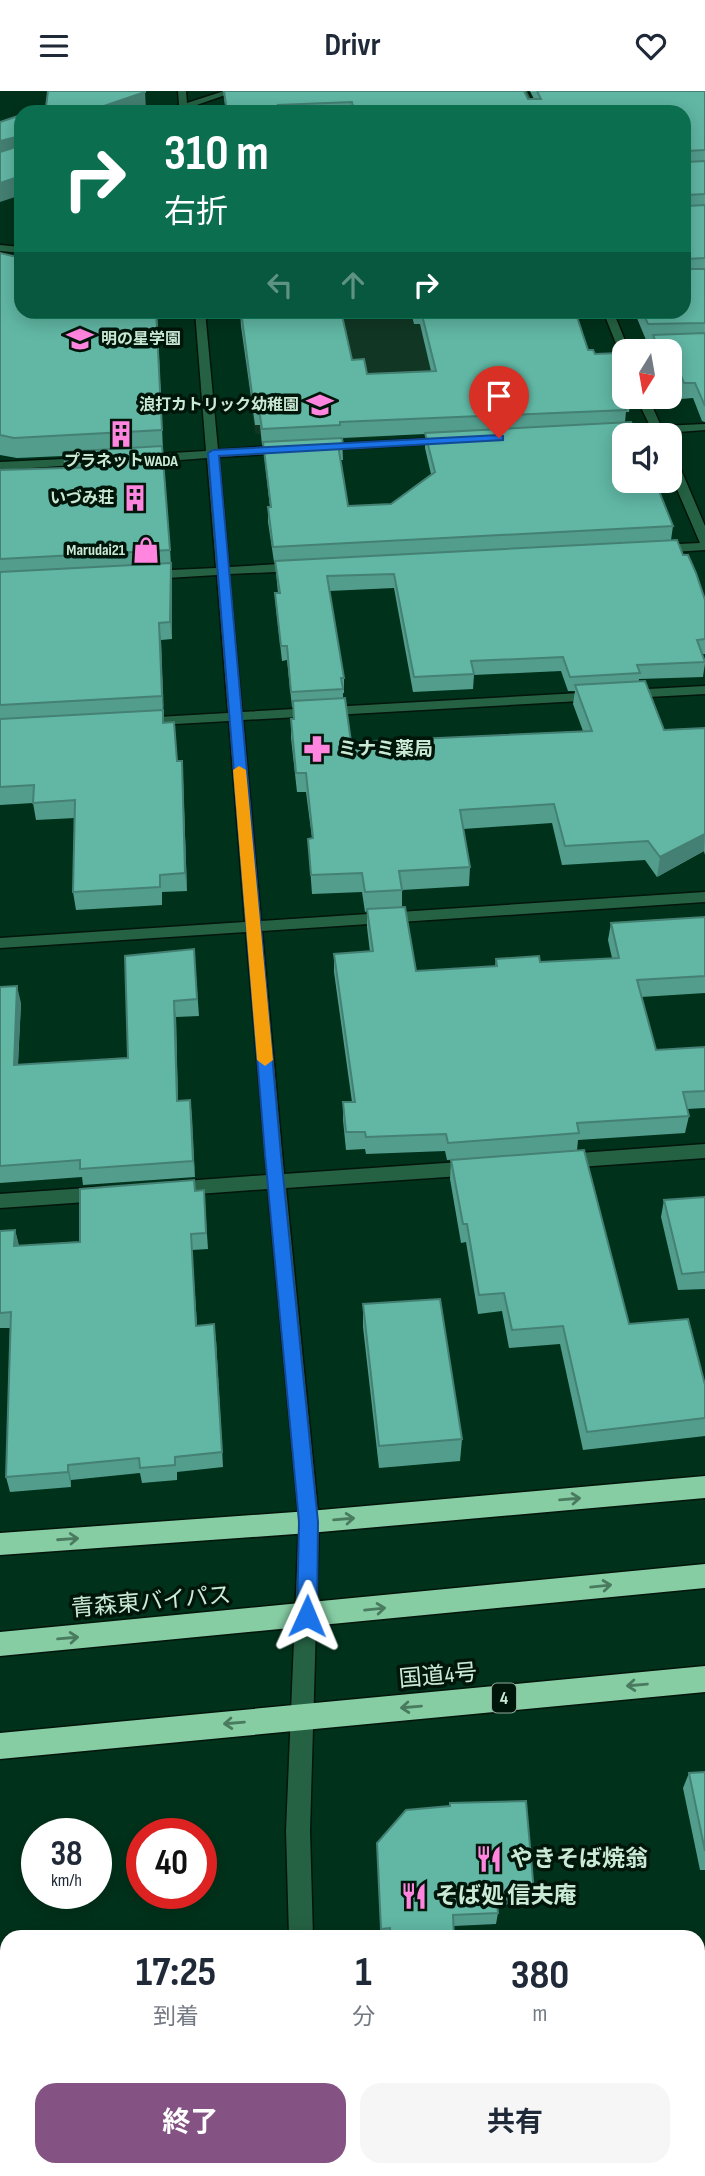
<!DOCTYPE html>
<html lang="ja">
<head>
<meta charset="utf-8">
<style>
  :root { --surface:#fff; --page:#f6f6f7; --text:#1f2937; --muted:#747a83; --accent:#845283 }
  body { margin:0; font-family:"Sofia Sans Condensed","Noto Sans JP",sans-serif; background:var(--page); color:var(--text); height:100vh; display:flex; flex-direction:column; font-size:26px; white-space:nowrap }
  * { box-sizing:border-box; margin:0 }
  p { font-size:23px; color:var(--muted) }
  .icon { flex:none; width:38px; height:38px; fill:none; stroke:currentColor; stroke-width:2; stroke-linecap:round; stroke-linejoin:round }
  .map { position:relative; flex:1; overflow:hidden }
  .drawer { position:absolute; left:0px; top:1839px; width:705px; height:247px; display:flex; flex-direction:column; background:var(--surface); border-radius:21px 21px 0 0; box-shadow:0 4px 18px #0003 }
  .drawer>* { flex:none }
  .guide { position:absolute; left:14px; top:14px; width:677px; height:214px; border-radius:21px; box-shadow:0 4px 18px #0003; background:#0b6e4f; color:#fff; overflow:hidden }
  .needle { width:46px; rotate:191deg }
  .tools { position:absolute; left:612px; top:248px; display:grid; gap:14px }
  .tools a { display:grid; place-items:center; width:70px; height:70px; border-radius:14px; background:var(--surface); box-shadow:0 4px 18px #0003; font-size:35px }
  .speed { position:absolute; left:21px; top:1727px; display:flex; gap:14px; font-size:35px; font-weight:700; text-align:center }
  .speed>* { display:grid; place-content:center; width:91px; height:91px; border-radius:50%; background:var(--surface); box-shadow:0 4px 18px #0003; line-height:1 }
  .speed small { font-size:18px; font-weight:400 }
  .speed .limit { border:10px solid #d22; background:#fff; color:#111 }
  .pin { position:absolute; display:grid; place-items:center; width:60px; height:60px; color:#fff; margin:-72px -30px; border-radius:50% 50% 50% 0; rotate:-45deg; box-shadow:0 0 7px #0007 }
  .pin .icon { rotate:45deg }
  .me { position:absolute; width:77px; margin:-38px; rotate:1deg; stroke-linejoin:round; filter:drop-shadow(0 0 5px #0008) }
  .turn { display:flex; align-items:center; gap:24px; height:147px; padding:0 35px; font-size:32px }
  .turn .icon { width:91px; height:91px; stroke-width:2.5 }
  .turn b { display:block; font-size:49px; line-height:60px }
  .lanes { display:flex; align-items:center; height:66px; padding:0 35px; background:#0003; justify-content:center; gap:35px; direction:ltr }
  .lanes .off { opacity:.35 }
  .eta { display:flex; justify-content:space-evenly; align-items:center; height:119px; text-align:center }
  .eta b { font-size:42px; font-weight:700; line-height:49px }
  .button { display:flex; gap:14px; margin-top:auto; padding:14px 35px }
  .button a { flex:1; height:80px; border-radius:21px; background:var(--accent); color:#fff; font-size:28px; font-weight:700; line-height:80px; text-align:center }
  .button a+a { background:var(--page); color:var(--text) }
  header { display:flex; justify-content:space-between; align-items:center; height:91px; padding:0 35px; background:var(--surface); font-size:32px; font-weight:700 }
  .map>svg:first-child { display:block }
  .built { fill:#113724 }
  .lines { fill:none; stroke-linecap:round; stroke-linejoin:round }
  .minor-casing { stroke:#04150b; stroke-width:3 }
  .highway-casing { stroke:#04150b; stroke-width:3 }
  .minor { fill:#256243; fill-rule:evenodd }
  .highway { fill:#86cda4; fill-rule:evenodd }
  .wall { fill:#539d8d; fill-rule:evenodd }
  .shaded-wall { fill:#448073 }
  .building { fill:#61b7a4; stroke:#448073; stroke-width:2 }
  .oneway { stroke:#4a7b5f }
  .route { fill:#1a73e8; stroke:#114b97; stroke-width:2 }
  .slow { fill:#f59e0b }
  .labels { text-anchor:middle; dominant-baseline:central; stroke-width:7; stroke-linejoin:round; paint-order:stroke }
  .far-poi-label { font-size:16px; font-weight:bold; fill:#cbead6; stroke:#00160a; text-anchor:end }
  .shield { fill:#00160a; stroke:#8eaa99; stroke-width:2 }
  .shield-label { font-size:18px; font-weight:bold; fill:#cbead6 }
  .poi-label { font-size:19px; font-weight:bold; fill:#cbead6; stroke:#00160a; text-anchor:start }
  .near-street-label { font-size:23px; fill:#cbead6; stroke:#00160a }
  .near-poi-label { font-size:23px; font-weight:bold; fill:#cbead6; stroke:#00160a; text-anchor:start }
</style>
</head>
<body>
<header><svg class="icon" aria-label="menu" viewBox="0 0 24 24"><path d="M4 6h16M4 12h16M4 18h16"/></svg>Drivr<svg class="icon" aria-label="heart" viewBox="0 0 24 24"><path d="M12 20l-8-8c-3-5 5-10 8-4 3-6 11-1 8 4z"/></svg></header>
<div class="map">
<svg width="705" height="2085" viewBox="0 0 705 2085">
  <rect width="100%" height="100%" fill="#00321b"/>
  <path class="built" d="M458 222 475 282 383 286 396 345 280 351 255 342 240 231Z"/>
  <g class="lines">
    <defs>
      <path id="minor" d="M178 0H186L187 12 224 0H237L188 17V21H163L179 14Z
        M519 0H527L537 21H529Z
        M0 154 21 156V162L0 160Z
        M195 220H205L218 359 286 354 292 358 286 362 219 366 229 476 297 472 303 476 297 480 229 483 242 621 598 601 605 605 598 609 243 629 261 830 705 801V811L262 840 284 1083 475 1070 481 1072 484 1077 481 1082 475 1084 286 1097 319 1431 310 1740 313 1846H289L286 1740 299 1431 268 1098 171 1105 165 1103 162 1098 165 1093 171 1091 267 1084 246 841 0 857V847L245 831 229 630 140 635 133 631 140 627 228 622 217 484 150 488 144 484 150 480 216 477 207 367 139 372 133 368 139 364 206 360Z
        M603 220H613L626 252 705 249V255L628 258 630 261H625V266L621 265Z
        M636 306H648L661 335 705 333V339L664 342 666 345H654L653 342 607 343V339L611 338 650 335Z
        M446 347 452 350 450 352 321 359 315 356 321 353Z
        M670 364 676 367 705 435V459L657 462 651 458 657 454 700 452 670 382Z
        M86 367 92 371 90 373 0 379V371Z
        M705 595V603L629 607 622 603 629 599Z
        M705 1053V1067L565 1077 559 1075 556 1070 559 1065 565 1063Z
        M101 1096 107 1098 110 1103 107 1108 101 1110 0 1117V1103Z
        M293 2079H319V2085H293Z"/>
      <path id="highway" d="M705 1385V1407L309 1442 0 1464V1442L309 1420Z
        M705 1473V1497L0 1565V1541Z
        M705 1575V1601L0 1668V1642Z"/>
    </defs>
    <use href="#minor" class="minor-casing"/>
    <use href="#highway" class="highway-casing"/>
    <use href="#minor" class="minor"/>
    <use href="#highway" class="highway"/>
  </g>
  <path class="wall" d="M223 0H524L528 8H534L530 0H705V331L702 330 693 307 681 308 670 280V261H651L652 248 646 249 634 220H684V21H226Z
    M0 162 21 220H157L163 360 172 489V548L161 549 163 623 164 632 183 688 187 800 162 801V814L76 819 73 801 75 727 36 729 33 712 0 714V379L65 377 63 365 17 367 0 364Z
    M240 220 352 269 367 283 431 280 420 233H414L411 221 358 223V220H575L588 259 625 277V306H631L629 321H626L625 331 673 435 671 449 683 464 705 509V563H702L705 572 703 586 639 588V591L664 639 705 637V764L704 760 657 786 645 769 562 774 552 732 463 738 470 776 469 795 402 799V816L416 880 495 875 496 868 540 871 612 867 608 849 611 832 705 826V902L641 906 656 959 705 956V1017L687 1018 689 1025 685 1042 578 1049 577 1060 447 1069 445 1060 366 1063 365 1058 346 1059 343 1029V1011H352L334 881V863L370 861 367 836V820L365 821 362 801 312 803 308 748 312 747 306 701H297L291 647V628H293V616H292L287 569 282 570 276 517 275 502H278L275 471H274L268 431V416H270L263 354H262L260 334H255L241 235ZM425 343V357L431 383 391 413 348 415 340 369H343L342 347ZM394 497 413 601 473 598 474 584 561 580 568 600H575L573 613 583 640 351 651 343 607V602H344V587L329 500Z
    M194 858 199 925 176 926 178 1010 190 1009 195 1086 83 1094 82 1086 0 1092V896L21 912 18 974 128 967Z
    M451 1069 629 1233 705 1294V1345L583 1359 560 1253 509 1257 502 1220 478 1223 466 1151 461 1152 450 1088Z
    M194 1089 195 1100 204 1099 208 1158 192 1159 197 1234 216 1249 223 1376 177 1381V1389L142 1392 140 1382 71 1389V1396L10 1401 6 1386 10 1237H0V1140L15 1139 19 1155 80 1151Z
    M705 1107V1198L678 1199 661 1126 664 1109Z
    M363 1213 462 1348 460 1370 379 1377 363 1236Z
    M705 1681V1779H700L683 1697 689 1682Z
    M377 1752 534 1801 531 1812 497 1814 498 1822 496 1833 454 1835V1846H381Z"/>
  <path class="shaded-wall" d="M145 0 146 19 139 21H92V19Z
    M20 45 21 63 0 69V50Z
    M21 85V104L0 111V92Z
    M156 220H157L163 360 162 339Z
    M162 355 172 489V548L170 531 171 472Z
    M159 532 161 549 164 623 162 605Z
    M182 670 183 688 187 800 185 782Z
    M705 743 704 760 657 786 660 766Z
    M17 895 21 912 17 990 14 974Z
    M174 910 176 926 178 1026 177 1010Z
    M190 1009 192 1025 195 1086 193 1070Z
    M15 1139 19 1155H14Z
    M214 1233 216 1249 223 1376 222 1361Z
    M68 1374 71 1389V1396L68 1381Z
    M45 2079H52V2085H44Z"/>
  <path class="building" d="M48 0H145V1L92 19 95 21H30L46 16Z
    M224 0H524L528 8H541L537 0H705V59L686 60 684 62V21H354L352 11 278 14 280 21H227Z
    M21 24V85L0 92V61L19 55 20 45 0 50V31Z
    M684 66 686 71 705 70V103L686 104 684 106Z
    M684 110 686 115 705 114V167L686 168 684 178Z
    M0 162 21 167V220H156L162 339 14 347 0 344Z
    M684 178H705V232L648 233 642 220H684Z
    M241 220H341L352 269 364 268 367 283 436 280 421 220H575L588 259H593L595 263 619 262 625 277V305L620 306 626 319 340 331V334L262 338 259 318H254Z
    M705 242V315L695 292H684L672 264 670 265V261H660L653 244Z
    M631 331 637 345H625V390H655L673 435 273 456 268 416H271L263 351 342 347 343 354H338L348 415 391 413 435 381 425 342Z
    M162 355 170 459 0 468V379L99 376V369L62 361Z
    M677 449 683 464H688L696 482 705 509V548L697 549 705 571 637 574 640 582 570 586 563 566 471 570 474 583 414 586 394 483 327 485 344 587H341L343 598 291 601 287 555H281L275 502H280L275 470Z
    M171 472 170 531 159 532 162 605 0 614V481Z
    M645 590 664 639 705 637V743L660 766 648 750 565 755 554 713 460 719 470 776 399 780 402 799 365 801 362 782 311 784 308 748 313 747 306 682H296L291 628H294L293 610 345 607 351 651 592 640 575 594Z
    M163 619V632L174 631 177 670H182L185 782 160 784V796L73 801 75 709 33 712 34 694 0 696V628Z
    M405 816 416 880 497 875 496 868 539 865 540 871 619 867 611 832 705 826V885L637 889 656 959 705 956V1000L683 1001 689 1025 577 1032 579 1042 448 1052 446 1043 366 1046 365 1041H346L343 1011H355L334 863 373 860 367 818Z
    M194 858 197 908 174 910 177 1010 190 1009 193 1070 80 1078V1069L0 1075V896L17 895 14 974 128 967 125 865Z
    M584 1059 629 1233 688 1228 705 1294V1327L587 1341 563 1235 512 1239 504 1202 479 1204 467 1133H463L451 1069Z
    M194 1089 195 1100 204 1099 206 1142 191 1143 196 1235 214 1233 222 1361 175 1366V1374L140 1377 139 1367 68 1374V1381L6 1386 11 1221 0 1222V1140L15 1139 14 1155 80 1151V1098Z
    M705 1106V1181L682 1183 664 1109Z
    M440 1208 462 1348 379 1355 363 1213Z
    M705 1681V1760L689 1682Z
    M526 1710 534 1801 496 1802 498 1822 453 1824 454 1846H390V1837L381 1838 377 1752 406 1719 450 1715V1712Z
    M698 1865H705V2085H465L464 2079H698Z
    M0 1904H7V2079H45L44 2085H0Z"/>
  <defs><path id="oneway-shaft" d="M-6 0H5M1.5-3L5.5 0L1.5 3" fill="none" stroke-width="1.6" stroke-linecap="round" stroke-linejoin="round" transform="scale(1.75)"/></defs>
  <g class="oneway">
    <use href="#oneway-shaft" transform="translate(570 1408) rotate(-5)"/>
    <use href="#oneway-shaft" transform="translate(344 1428) rotate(-5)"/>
    <use href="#oneway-shaft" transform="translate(68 1448) rotate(-4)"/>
    <use href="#oneway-shaft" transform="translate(601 1495) rotate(-6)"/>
    <use href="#oneway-shaft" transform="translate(375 1518) rotate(-6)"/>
    <use href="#oneway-shaft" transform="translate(68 1547) rotate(-5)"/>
    <use href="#oneway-shaft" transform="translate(637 1594) rotate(175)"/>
    <use href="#oneway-shaft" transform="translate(411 1616) rotate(175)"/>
    <use href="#oneway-shaft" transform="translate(234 1632) rotate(175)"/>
  </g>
  <path class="route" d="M499 344 503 345V349L219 365 281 1064 318 1431 317 1525 314 1532 307 1534 300 1532 297 1525 299 1431 265 1064 208 362 213 359Z"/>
  <path class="slow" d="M239 675 246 679 273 969 265 975 257 969 233 679Z"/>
  <defs>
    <symbol id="school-bare" viewBox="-9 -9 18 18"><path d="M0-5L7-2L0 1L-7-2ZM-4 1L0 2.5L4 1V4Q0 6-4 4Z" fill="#ff85df" stroke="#00160a" stroke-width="2.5" paint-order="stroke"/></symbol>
    <symbol id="building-bare" viewBox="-9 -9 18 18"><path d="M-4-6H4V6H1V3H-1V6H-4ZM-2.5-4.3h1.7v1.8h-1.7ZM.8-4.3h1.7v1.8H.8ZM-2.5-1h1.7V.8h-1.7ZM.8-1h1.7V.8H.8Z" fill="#ff85df" stroke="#00160a" stroke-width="2.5" paint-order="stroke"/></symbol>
    <symbol id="shop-bare" viewBox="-9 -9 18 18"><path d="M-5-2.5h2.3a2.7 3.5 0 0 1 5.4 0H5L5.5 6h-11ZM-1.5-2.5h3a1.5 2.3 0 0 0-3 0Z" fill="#ff85df" stroke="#00160a" stroke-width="2.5" paint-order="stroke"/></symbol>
    <symbol id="pharmacy-bare" viewBox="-9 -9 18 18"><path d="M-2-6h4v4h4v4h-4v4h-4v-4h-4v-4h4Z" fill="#ff85df" stroke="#00160a" stroke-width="2.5" paint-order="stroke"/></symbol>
    <symbol id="restaurant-bare" viewBox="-9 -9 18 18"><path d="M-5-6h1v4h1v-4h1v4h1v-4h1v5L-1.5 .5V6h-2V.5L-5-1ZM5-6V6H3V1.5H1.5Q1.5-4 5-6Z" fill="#ff85df" stroke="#00160a" stroke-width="2.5" paint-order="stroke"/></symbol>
  </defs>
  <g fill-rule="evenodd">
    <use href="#school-bare" x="61" y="229" width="38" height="38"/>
    <use href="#school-bare" x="301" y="295" width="38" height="38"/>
    <use href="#building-bare" x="102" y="324" width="38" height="38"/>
    <use href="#building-bare" x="116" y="388" width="38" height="38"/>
    <use href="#shop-bare" x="127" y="440" width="38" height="38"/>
    <use href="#pharmacy-bare" x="298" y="639" width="38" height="38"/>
    <use href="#restaurant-bare" x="470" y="1749" width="38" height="38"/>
    <use href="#restaurant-bare" x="395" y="1786" width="38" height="38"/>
  </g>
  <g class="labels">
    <g class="far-poi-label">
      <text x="101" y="248" text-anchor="start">明の星学園</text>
      <text x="299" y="314">浪打カトリック幼稚園</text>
      <text x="121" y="370" text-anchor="middle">プラネットWADA</text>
      <text x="114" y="407">いづみ荘</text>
      <text x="125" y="459">Marudai21</text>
    </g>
    <rect class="shield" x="492" y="1592.5" width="24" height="29" rx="5"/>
    <g class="shield-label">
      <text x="504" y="1607">4</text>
    </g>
    <g class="poi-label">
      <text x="338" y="658">ミナミ薬局</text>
    </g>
    <g class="near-street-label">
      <text transform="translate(151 1511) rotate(-5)">青森東バイパス</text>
      <text transform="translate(438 1585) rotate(-5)">国道4号</text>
    </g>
    <g class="near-poi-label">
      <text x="510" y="1768">やきそば焼翁</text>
      <text x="435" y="1805">そば処 信夫庵</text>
    </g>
  </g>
</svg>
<div class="tools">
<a><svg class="needle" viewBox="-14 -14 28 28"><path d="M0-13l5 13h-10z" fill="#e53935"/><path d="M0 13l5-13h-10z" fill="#747a83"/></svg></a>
<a><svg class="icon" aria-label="sound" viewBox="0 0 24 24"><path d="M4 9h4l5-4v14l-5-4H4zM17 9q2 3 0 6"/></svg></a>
</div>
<div class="speed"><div>38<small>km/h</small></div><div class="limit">40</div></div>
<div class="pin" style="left:499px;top:347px;background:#d93025"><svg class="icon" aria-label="arrive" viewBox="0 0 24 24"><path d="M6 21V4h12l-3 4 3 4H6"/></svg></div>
<svg class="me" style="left:307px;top:1525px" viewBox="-20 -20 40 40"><path d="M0-17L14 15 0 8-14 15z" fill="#1a73e8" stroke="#fff" stroke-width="4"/></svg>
<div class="guide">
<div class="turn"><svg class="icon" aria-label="right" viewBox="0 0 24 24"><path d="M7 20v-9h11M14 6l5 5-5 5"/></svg><div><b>310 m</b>右折</div></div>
<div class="lanes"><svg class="icon off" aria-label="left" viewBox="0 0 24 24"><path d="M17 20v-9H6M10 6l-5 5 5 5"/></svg><svg class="icon off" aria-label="ahead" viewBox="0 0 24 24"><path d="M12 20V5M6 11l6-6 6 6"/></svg><svg class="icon" aria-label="right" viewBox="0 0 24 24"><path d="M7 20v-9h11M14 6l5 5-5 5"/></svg></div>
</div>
<section class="drawer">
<div class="eta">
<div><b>17:25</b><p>到着</p></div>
<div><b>1</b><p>分</p></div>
<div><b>380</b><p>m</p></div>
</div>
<div class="button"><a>終了</a><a>共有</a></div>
</section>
</div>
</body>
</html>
